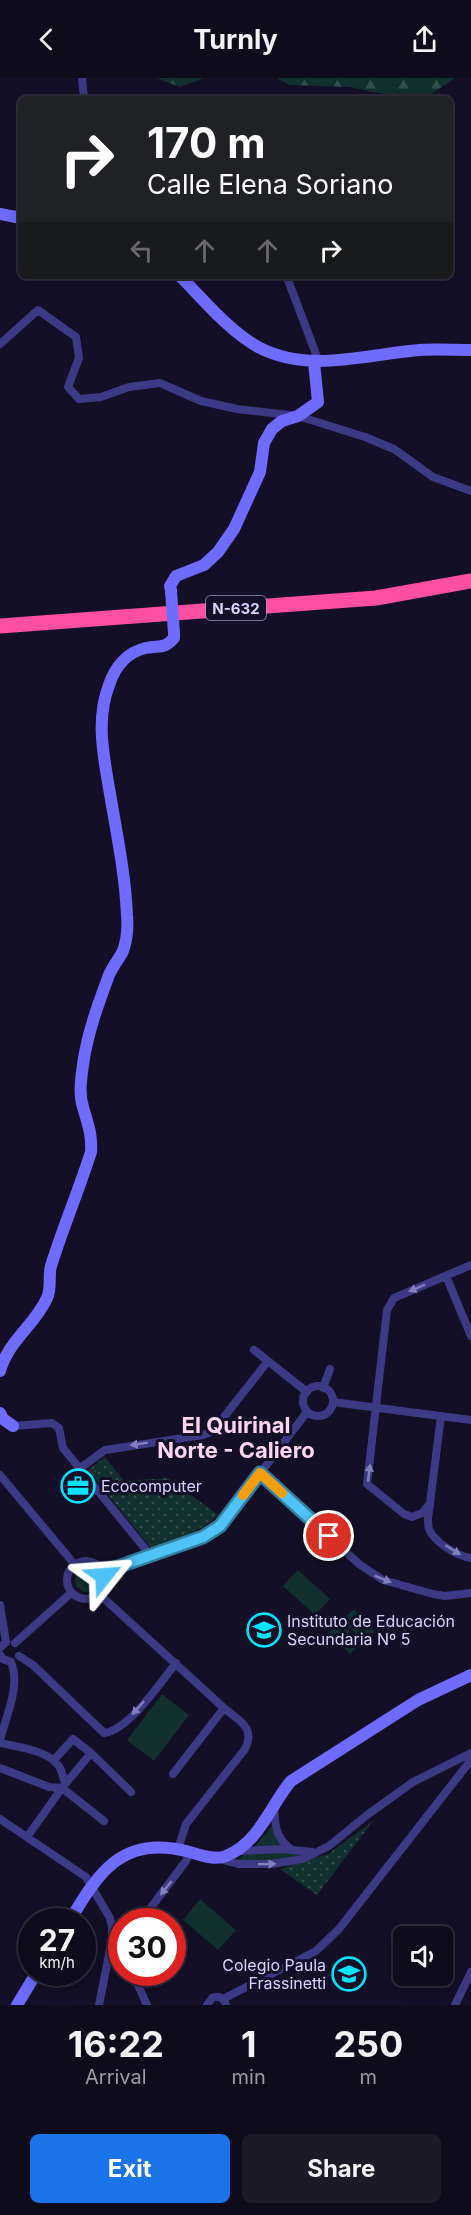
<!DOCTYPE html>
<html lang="en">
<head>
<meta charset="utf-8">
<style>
  :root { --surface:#0e0b1c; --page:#1c1929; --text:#f1f3f6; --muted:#9b9ba3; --line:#2e2b3b; --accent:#1a73e8 }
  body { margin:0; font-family:Inter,sans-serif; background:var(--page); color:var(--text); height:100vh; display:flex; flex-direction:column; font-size:22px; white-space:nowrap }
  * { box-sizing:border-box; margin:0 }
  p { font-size:20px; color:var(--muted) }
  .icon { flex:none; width:33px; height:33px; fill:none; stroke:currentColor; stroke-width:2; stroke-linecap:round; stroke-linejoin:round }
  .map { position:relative; height:1927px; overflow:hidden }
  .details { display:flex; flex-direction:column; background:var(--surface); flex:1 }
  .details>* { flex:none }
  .hud { position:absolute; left:18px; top:18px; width:435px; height:183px; border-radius:9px; box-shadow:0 3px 15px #0003,0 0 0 2px var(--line); background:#202124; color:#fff; overflow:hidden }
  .controls { position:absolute; left:393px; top:1848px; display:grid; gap:12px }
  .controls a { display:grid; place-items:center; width:60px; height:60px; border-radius:9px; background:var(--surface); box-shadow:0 3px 15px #0003,0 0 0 2px var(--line); font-size:30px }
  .speed { position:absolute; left:18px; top:1830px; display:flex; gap:12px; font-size:30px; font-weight:700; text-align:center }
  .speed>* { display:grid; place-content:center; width:78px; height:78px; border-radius:50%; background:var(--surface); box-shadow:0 3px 15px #0003,0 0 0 2px var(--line); line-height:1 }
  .speed small { font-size:15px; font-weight:400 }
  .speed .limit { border:9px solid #d22; background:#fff; color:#111 }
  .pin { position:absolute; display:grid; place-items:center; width:51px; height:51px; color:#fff; margin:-26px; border:3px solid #fff; border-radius:50%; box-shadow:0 2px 6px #0007 }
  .me { position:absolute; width:66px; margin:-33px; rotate:62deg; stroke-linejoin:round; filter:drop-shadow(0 0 4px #0008) }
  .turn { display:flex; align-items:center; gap:21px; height:126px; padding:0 30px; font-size:27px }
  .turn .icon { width:78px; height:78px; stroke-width:2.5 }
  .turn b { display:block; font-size:42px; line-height:51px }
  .lanes { display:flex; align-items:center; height:57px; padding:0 30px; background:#0003; justify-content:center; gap:30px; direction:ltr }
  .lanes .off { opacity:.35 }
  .eta { display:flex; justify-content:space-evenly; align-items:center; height:102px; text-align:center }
  .eta b { font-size:36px; font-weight:700; line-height:42px }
  .button { display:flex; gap:12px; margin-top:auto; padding:12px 30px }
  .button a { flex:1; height:69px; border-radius:9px; background:var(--accent); color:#fff; font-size:24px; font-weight:700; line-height:69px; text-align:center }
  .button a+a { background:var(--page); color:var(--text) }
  header { display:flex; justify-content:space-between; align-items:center; height:78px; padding:0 30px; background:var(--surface); font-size:27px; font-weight:700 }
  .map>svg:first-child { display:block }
  .grass { fill:#12302f }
  .forest { fill:url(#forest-firs) }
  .park { fill:url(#park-dots) }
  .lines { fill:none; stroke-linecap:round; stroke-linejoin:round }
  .street { stroke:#3d3a85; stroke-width:8 }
  .secondary { stroke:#6f6bff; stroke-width:12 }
  .highway { stroke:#ff4fa3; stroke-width:15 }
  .secondary-bridge { stroke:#6f6bff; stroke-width:12 }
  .oneway { fill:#837fbc }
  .route-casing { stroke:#337fa1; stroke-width:15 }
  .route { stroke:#4fc3f7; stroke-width:10 }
  .slow { stroke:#f59e0b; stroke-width:10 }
  .labels { text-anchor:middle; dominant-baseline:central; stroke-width:6; stroke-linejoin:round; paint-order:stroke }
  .shield { fill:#130f26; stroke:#9e99be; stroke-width:1.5 }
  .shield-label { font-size:15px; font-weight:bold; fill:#d9d4ff }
  .poi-label { font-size:16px; fill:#d9d4ff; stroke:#130f26; text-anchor:start }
  .district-label { font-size:22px; font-weight:bold; fill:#ffd6f0; stroke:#130f26 }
</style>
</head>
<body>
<header><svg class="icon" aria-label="back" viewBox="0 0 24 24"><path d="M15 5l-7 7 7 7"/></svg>Turnly<svg class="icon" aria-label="share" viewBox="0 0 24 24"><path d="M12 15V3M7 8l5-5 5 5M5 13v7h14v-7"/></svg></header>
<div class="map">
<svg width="471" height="1927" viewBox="0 0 471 1927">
  <defs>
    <pattern id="forest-firs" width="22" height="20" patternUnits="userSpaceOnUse" patternTransform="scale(1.5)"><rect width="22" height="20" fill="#12302f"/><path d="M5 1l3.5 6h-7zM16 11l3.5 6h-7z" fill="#344d4e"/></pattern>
    <pattern id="park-dots" width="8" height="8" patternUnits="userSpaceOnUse" patternTransform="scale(1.5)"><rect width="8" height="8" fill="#12302f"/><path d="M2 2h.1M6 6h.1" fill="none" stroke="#344d4e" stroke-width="1.8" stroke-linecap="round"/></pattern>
  </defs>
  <rect width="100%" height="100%" fill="#130f26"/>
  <path class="grass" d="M75 1502a12 12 0 1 1 24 0a12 12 0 1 1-24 0Z
    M298 1492 330 1521 315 1537 283 1508Z
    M354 1531 374 1553 363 1563 342 1542Z
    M340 1544 361 1565 350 1576 329 1554Z
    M162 1616 189 1637 154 1683 127 1662Z
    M272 1748 284 1769 255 1768Z
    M268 1773 306 1777 270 1783H236L247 1774Z
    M200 1821 236 1852 218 1872 183 1842Z"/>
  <path class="forest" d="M157 0H204L180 9Z
    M277 0H455L424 21H408L349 9 289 7Z"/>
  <path class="park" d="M105 1379 124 1403 168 1400 218 1437C201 1454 178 1461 156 1470L150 1469 88 1392Z
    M373 1743 317 1817 280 1791 328 1776Z"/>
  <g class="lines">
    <path class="street" d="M82 0 84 21
      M283 198 288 202 319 284
      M0 266 38 232 76 259 79 280 68 309 79 321 101 319 129 309 160 305 201 323 237 331 298 338 365 359 394 371 433 399 471 413
      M446 1198 471 1258
      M254 1272 307 1314
      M303 1323a15 15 0 1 1 30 0a15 15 0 1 1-30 0Z
      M323 1310 330 1291
      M333 1324 471 1342
      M441 1338 428 1441C428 1444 428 1448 429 1451 435 1465 457 1478 471 1480
      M13 1348 52 1345 59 1350 63 1370 151 1478
      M79 1391 105 1372 203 1357 213 1353 268 1283
      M260 1395 359 1486 383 1502 433 1516 445 1518 471 1515
      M0 1397 75 1487
      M430 1426 422 1435 412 1439 404 1436 367 1406 387 1232 394 1220 471 1187
      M67 1502a19 19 0 1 1 38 0a19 19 0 1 1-38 0Z
      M103 1495 203 1459 220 1448 307 1334
      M99 1516 224 1630 173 1696
      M0 1527 6 1564
      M15 1565 71 1515
      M0 1570 6 1564
      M0 1577 3 1581 11 1584
      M19 1578 33 1587 104 1655C128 1653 161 1604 176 1585
      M0 1662C6 1638 21 1608 11 1584
      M0 1665C17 1669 47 1672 58 1687 62 1692 63 1699 65 1705
      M91 1675 131 1714
      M0 1690 49 1709 62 1710 91 1675 73 1661 54 1682
      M274 1727C275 1746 275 1760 291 1771
      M0 1741 86 1799 110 1840 112 1849V1861L99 1927
      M27 1759 62 1710 104 1743
      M178 1771 186 1746 245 1671C256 1649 239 1643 224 1630
      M238 1773 282 1771 312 1774
      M220 1781 238 1786H271L303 1781 329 1768 367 1737 413 1704 471 1675
      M140 1844 186 1783 190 1774
      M132 1894 147 1927
      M223 1921 316 1873 339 1851 471 1682
      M207 1927 212 1920C219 1917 224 1920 226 1927
      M455 1927 471 1894"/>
    <path class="secondary" d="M0 136 21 140
      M180 198C204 222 228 252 258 269 309 296 366 276 420 272 437 271 454 272 471 272
      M171 513 170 508 176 498 204 487 218 474 234 451 260 394 264 365 272 351 282 343 298 338 318 324 314 284
      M0 1293C8 1263 35 1247 47 1220 52 1210 48 1198 51 1188 63 1149 79 1112 91 1074 92 1055 88 1047 83 1029 78 1014 82 995 84 980 89 951 99 924 109 897 113 888 119 881 123 873 127 862 128 849 127 837 125 794 116 752 109 710 103 675 96 641 109 607 115 589 127 574 146 570 160 567 163 572 174 560V555
      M0 1335 3 1341 13 1348
      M69 1844C98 1795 122 1757 186 1773 198 1776 214 1783 226 1778 259 1765 270 1728 291 1703L418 1622 471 1597
      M17 1927 37 1894"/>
    <path class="highway" d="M0 548 376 520 471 503"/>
    <path class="secondary-bridge" d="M171 513 174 555"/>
  </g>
  <defs><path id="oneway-solid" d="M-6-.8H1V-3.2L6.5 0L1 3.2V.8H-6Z" transform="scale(1.5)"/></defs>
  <g class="oneway">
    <use href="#oneway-solid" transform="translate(417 1210) rotate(157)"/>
    <use href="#oneway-solid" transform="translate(139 1366) rotate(171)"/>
    <use href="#oneway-solid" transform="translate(369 1395) rotate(-83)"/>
    <use href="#oneway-solid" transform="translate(453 1472) rotate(32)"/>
    <use href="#oneway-solid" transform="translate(383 1501) rotate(22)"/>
    <use href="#oneway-solid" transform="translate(138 1630) rotate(132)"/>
    <use href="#oneway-solid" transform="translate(267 1786) rotate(-2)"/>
    <use href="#oneway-solid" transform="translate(166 1810) rotate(128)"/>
  </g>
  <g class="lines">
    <defs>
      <path id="route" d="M104 1498 103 1494 203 1459 220 1448 260 1395 329 1458"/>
    </defs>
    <use href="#route" class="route-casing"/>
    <use href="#route" class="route"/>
    <path class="slow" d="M243 1417 260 1395 282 1415"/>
  </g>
  <defs>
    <symbol id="office-ring" viewBox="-11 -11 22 22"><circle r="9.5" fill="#130f26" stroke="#00e5ff" stroke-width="1.5"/><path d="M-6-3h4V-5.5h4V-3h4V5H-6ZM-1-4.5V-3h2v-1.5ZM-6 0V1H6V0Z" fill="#00e5ff"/></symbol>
    <symbol id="university-ring" viewBox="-11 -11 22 22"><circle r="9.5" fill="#130f26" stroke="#00e5ff" stroke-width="1.5"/><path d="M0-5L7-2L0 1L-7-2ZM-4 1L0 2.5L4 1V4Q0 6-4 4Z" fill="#00e5ff"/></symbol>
    <symbol id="school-ring" viewBox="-11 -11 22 22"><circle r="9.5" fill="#130f26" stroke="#00e5ff" stroke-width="1.5"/><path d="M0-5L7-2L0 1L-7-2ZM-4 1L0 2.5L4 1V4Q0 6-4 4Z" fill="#00e5ff"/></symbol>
  </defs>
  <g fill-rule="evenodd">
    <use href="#office-ring" x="59" y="1389" width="38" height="38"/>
    <use href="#university-ring" x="245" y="1533" width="38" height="38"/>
    <use href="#school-ring" x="330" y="1877" width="38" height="38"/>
  </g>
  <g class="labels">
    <rect class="shield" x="206" y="518" width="60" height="24" rx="4.5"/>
    <g class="shield-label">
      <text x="236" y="530">N-632</text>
    </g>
    <g class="poi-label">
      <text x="101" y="1408">Ecocomputer</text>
      <text x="287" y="1543">Instituto de Educación<tspan x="287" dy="18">Secundaria Nº 5</tspan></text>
      <text x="326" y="1887" text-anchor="end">Colegio Paula<tspan x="326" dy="18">Frassinetti</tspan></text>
    </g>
    <g class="district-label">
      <text x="236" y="1347">El Quirinal<tspan x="236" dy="25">Norte - Caliero</tspan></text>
    </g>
  </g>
</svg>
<div class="controls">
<a><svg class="icon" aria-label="sound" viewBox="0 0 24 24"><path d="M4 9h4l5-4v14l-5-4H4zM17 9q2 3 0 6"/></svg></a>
</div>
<div class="speed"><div>27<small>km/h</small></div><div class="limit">30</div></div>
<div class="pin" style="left:329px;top:1458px;background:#d93025"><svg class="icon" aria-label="arrive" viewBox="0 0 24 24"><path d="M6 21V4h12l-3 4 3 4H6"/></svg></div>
<svg class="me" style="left:104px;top:1498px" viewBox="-20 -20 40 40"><path d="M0-17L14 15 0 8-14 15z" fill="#4fc3f7" stroke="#fff" stroke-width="4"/></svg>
<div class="hud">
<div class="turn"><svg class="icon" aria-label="right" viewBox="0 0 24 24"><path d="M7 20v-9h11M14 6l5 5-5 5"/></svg><div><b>170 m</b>Calle Elena Soriano</div></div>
<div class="lanes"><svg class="icon off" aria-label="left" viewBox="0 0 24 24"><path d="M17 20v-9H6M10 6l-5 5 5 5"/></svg><svg class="icon off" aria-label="ahead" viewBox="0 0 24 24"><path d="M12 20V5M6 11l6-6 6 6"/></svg><svg class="icon off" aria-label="ahead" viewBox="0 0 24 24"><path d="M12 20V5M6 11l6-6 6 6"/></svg><svg class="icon" aria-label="right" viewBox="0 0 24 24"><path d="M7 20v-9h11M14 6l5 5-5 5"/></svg></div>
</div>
</div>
<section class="details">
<div class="eta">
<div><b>16:22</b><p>Arrival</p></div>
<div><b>1</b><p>min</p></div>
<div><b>250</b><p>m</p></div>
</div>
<div class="button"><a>Exit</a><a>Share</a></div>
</section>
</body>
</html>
